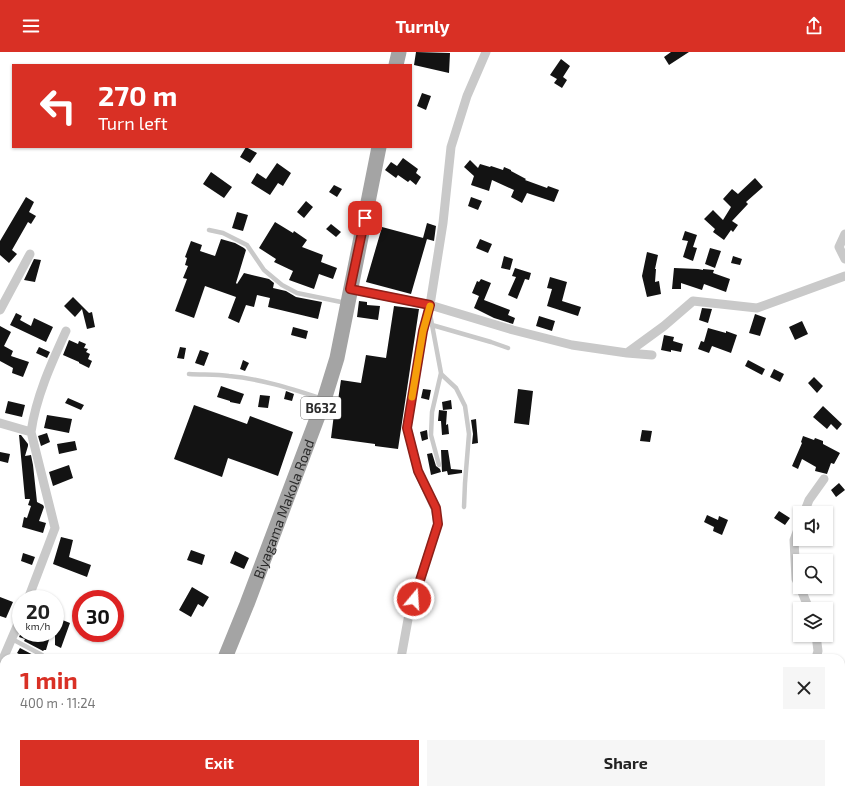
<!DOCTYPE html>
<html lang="en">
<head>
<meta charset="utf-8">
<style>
  :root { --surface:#fff; --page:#f6f6f6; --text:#222; --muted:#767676; --accent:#d93025 }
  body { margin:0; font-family:"Exo 2",sans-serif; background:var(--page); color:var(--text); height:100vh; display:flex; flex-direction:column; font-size:15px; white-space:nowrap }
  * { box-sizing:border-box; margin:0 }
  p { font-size:13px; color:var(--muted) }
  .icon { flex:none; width:22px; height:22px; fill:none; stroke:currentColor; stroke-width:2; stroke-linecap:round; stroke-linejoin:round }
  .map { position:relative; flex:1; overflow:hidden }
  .drawer { position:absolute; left:0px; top:602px; width:845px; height:140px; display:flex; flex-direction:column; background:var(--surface); border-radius:12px 12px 0 0; box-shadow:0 1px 3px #0004 }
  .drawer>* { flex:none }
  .hud { position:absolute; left:12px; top:12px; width:400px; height:84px; border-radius:0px; box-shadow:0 1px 3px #0004; background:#d93025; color:#fff; overflow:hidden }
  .fabs { position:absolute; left:793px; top:454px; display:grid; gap:8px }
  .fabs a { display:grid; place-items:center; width:40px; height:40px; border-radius:0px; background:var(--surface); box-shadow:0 1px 3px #0004; font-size:20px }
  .speed { position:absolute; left:12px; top:538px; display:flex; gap:8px; font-size:20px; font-weight:700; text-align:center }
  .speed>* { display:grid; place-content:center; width:52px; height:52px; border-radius:50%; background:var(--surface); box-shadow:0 1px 3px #0004; line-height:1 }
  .speed small { font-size:10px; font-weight:400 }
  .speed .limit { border:6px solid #d22; background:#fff; color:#111 }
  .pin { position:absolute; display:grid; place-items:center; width:34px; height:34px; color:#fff; margin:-17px; border-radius:8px; box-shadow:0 2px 6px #0006 }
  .me { position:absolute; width:44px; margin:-22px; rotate:18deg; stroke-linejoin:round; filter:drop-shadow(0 0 3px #0008) }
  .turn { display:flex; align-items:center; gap:14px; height:84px; padding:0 20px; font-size:18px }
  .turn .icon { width:52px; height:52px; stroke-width:2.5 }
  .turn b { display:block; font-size:28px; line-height:34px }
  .round { display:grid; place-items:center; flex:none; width:42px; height:42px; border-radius:0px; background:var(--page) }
  .overview { display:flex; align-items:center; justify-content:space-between; height:68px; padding:0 20px }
  h1 { font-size:24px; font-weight:700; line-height:30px; color:var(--accent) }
  .primary-button { display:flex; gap:8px; margin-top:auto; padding:8px 20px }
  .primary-button a { flex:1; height:46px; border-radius:0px; background:var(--accent); color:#fff; font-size:16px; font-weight:700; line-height:46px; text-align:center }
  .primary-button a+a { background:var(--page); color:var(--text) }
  header { display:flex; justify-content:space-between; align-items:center; height:52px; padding:0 20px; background:var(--accent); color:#fff; font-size:18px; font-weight:700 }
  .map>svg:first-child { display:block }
  .building { fill:#131313 }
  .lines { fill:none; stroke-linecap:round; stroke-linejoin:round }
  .lane { stroke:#c9c9c9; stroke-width:4.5 }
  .street { stroke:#c9c9c9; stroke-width:9 }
  .primary { stroke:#a4a4a4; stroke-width:15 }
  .route-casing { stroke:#8d1f18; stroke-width:10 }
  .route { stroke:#d93025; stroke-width:7 }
  .slow { stroke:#f59e0b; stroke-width:7 }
  .labels { text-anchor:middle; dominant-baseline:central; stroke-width:4; stroke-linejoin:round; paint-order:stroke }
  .shield { fill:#fff; stroke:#6b6b6b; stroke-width:1 }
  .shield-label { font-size:13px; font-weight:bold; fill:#2c2c2c }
  .street-label { font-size:14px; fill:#2c2c2c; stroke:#fff }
</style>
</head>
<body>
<header><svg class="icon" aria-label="menu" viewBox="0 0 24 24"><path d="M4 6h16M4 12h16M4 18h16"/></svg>Turnly<svg class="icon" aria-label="share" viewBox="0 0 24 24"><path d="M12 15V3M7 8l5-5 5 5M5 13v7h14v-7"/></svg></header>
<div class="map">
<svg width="845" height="742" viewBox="0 0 845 742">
  <rect width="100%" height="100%" fill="#fff"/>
  <path class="building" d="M416 0 450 1 449 21 414 13Z
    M671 0H689L669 13 664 5Z
    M561 7 570 14 563 25 567 28 562 36 554 31 557 27 550 23Z
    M422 41 431 44 426 58 417 54Z
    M246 95 257 101 250 111 240 105Z
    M403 106 418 117 416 121 421 125 416 133 410 128 408 130 398 123 396 126 385 118 391 110 397 114Z
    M470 108 478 116 480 112 490 115 491 114 503 118 504 115 511 118V119L526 127 525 128 547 136 548 134 559 138 554 150 527 141 522 151 511 145 514 138 492 128 489 139 471 133 474 124 464 115Z
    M277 111 291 121 283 134 278 131 270 143 251 131 257 121 266 127Z
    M211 120 232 135 224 146 203 132Z
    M755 126 763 135 746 150 748 152 732 169 738 173 733 180 731 178 724 188 713 180 715 177 704 167 713 158 723 168 731 155 723 147 732 137 738 142Z
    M334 133 342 137 337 145 329 140Z
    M26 145 34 150 29 160 36 164 31 172 28 170 12 198 17 202 9 211 0 203V189Z
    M471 145 482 149 478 158 468 154Z
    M306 149 313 155 304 166 297 160Z
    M237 160 248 163 243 179 232 176Z
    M275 170 293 181 294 179 307 188 302 195 323 203 321 210 337 216 333 227 319 222 314 237 289 228 293 219 274 210 276 207 259 196Z
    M427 171 436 174 434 189 423 186Z
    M331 172 341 180 336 185 326 177Z
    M382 175 427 187 411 242 366 230Z
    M685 179 697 183 693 195 697 196 693 209 683 205 688 189 682 188Z
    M221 187 235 191 244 196 246 198 236 231 237 232 244 221 269 227 274 231 273 236 286 239 296 245 322 250 318 267 268 255 270 246 257 243 254 255 246 253 239 271 228 266 236 245 205 234 194 266 175 259 187 227 183 226 188 214 185 213 187 206 185 205 191 189 202 193 200 199 215 204Z
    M480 187 492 192 488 201 476 196Z
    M710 196 721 199 715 216 705 212Z
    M647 200 658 203 655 217H656L655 230 659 229 661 242 647 245 642 224Z
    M504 204 513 207 510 218 501 216Z
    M733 204 742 207 740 213 731 211Z
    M34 207 41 208 35 230 24 228Z
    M515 216 531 221 529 228 525 227 517 247 508 243 516 225 512 224Z
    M674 216 698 217 703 218V217L714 218 713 221 730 227 726 240 704 232 702 238 681 231V237H672Z
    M550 225 567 230 562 249 581 255 578 264 547 254 552 237 547 236Z
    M481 227 491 231 484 248 510 258 508 263 515 266 513 272 494 266 474 256 479 244 472 241 477 229 479 230Z
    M73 245 89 261 92 260 95 275 87 277 82 257 75 265 64 254Z
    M359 249 367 250V253L380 254 378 268 357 265Z
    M394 254 419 257 398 397 375 394V392L331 386 334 362H336L341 328 361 331 366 303 386 306Z
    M702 256 712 257 708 271 699 268Z
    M16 261 22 264 20 268 31 274 34 266 53 275 46 290 10 273Z
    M755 262 766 266 760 284 749 281Z
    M539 264 555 269 552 279 536 274Z
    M802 269 808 282 795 288 789 275Z
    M0 274 11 280 4 294 13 299 11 304 29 310 23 325 12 321 13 316 0 309Z
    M293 275 308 279 306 287 291 283Z
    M708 276 726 281V279L737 283 731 301 712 294 709 301 698 297 701 289 704 290Z
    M664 283 674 285 673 289 683 292 681 300 671 298V300L661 298Z
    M69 288 78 292 79 289 86 292 84 296 88 297 86 300 90 302 88 307 92 309 89 316 79 311V310L63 303Z
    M39 295 50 300 47 306 36 301Z
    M180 295 186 296 184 307 177 306Z
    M200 298 209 301 204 314 195 311Z
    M243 308 249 311 245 319 240 317Z
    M748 308 765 317 762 323 745 314Z
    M774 317 784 322 780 330 770 325Z
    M814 325 823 334 817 341 808 331Z
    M221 334 244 342 240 352 230 350V349L217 345Z
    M423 337 431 338 429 348 421 346Z
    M518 337 533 339 529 373 514 371Z
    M286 339 294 342 292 349 284 347Z
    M260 343 270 344 268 356 258 355Z
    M68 346 84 353 81 358 65 351Z
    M451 348 452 357 443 358 442 350Z
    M8 349 25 353 22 365 5 361Z
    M194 353 247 372 250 364 293 380 278 424 228 406 222 425 174 407Z
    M823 354 842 372 837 378 831 372 827 377 813 365Z
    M439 358 447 359 446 373 448 372 449 382 442 383 441 369H438Z
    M47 363 72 367 69 381 44 376Z
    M476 367 478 391 472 392 473 382 471 368Z
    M427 378 428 387 422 389 420 380Z
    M642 378 652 379 650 390 640 389Z
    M47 381 50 390 41 394 38 384Z
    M19 383H21L28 392V394L25 404 31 403 33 413 37 450 43 453 44 455 39 469 46 471 43 481 22 475 24 465 27 466 31 454 28 453 30 447H25Z
    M803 384 814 388 815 386 823 389V392L840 401 834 412 831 411 827 422 815 419 816 415 802 407 798 417 792 414 802 391 801 390Z
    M75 389 77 398 59 402 57 392Z
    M441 398H448L451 417 462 418V421L448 423 447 419 442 420Z
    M0 400 10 402 8 411 0 409Z
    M432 401 436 414 440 417 441 420 431 423 427 402Z
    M69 413 73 426 53 434 49 420Z
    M839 431 845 438 836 445 831 438Z
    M779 459 790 466 785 473 774 466Z
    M707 463 718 468 719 464 728 468 722 483 713 479 714 475 704 470Z
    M61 485 73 488 69 505 91 513 87 525 53 512Z
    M191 498 205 503 202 513 187 508Z
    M235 499 249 506 244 517 230 511Z
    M23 501 35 505 32 513 21 509Z
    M192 535 209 545 203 555 198 552 191 565 179 558Z
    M0 545 13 550 6 566 0 564Z
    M55 565 70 571 61 596 55 593Z
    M21 581H51L46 598H44L43 599 24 589 25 587 19 585Z
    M20 596 39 606H26L17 601Z"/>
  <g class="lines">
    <path class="lane" d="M209 178 223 181 247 193 264 218 282 233 297 241 346 251
      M430 262 441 321 432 360 431 383 439 413
      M432 273 491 290 508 296
      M189 322C202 323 216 322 229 324 262 327 292 337 323 347
      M441 322 456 336 465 354 469 382 465 431 464 455
      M12 587 42 603"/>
    <path class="street" d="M845 182 839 195 845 207
      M350 237 430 253 513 278 572 293 627 301 652 303
      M0 258 30 202
      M627 301 664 274 693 249 757 256 845 224
      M0 371 31 380 55 476 28 547
      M31 380C36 345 51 312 66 279
      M804 461 809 448 824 427
      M800 472 794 488 796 527 800 535
      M800 535 809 557
      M816 583 818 599 816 606
      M401 606 409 562 438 472 435 456 418 419 407 376 423 279 430 253 443 171 451 95 467 44 486 0
      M3 607 21 565
      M341 742 344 738"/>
    <g class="primary">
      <path d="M396 13 399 0"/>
      <path id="s1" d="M225 606 247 552 324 348 337 306 379 95"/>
      <path d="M841 679 845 673"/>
      <path d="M305 738 314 742"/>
      <path d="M144 742 147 738"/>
      <path d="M795 742 797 738"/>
    </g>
  </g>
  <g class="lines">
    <defs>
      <path id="route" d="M365 166 350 237 430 253 423 279 407 376 418 419 436 456 438 472 414 547"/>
    </defs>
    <use href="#route" class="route-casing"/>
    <use href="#route" class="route"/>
    <path class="slow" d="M412 345 423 279 430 254"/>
  </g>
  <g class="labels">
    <rect class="shield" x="301" y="345" width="40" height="22" rx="3"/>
    <g class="shield-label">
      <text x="321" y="356">B632</text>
    </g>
    <g class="street-label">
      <text stroke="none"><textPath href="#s1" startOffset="160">Biyagama Makola Road</textPath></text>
    </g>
  </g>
</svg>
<div class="fabs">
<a><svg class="icon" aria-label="sound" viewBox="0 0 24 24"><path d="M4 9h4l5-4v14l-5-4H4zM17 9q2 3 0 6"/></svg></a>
<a><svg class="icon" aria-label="search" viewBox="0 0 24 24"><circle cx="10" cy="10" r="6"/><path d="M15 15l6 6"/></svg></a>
<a><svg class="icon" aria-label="layers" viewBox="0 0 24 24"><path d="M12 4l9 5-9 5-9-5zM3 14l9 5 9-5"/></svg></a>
</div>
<div class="speed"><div>20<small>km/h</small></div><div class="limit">30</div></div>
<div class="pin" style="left:365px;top:166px;background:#d93025"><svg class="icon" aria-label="arrive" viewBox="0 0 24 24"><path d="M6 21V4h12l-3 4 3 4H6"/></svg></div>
<svg class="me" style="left:414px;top:547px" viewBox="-20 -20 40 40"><circle r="17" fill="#d93025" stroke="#fff" stroke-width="3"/><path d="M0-11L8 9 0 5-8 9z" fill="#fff"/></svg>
<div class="hud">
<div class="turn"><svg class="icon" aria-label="left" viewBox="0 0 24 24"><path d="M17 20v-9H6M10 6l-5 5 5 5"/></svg><div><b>270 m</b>Turn left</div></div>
</div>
<section class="drawer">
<div class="overview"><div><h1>1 min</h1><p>400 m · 11:24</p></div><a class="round"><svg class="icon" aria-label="close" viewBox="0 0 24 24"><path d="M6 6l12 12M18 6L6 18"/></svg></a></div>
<div class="primary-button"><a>Exit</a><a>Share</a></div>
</section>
</div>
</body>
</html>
